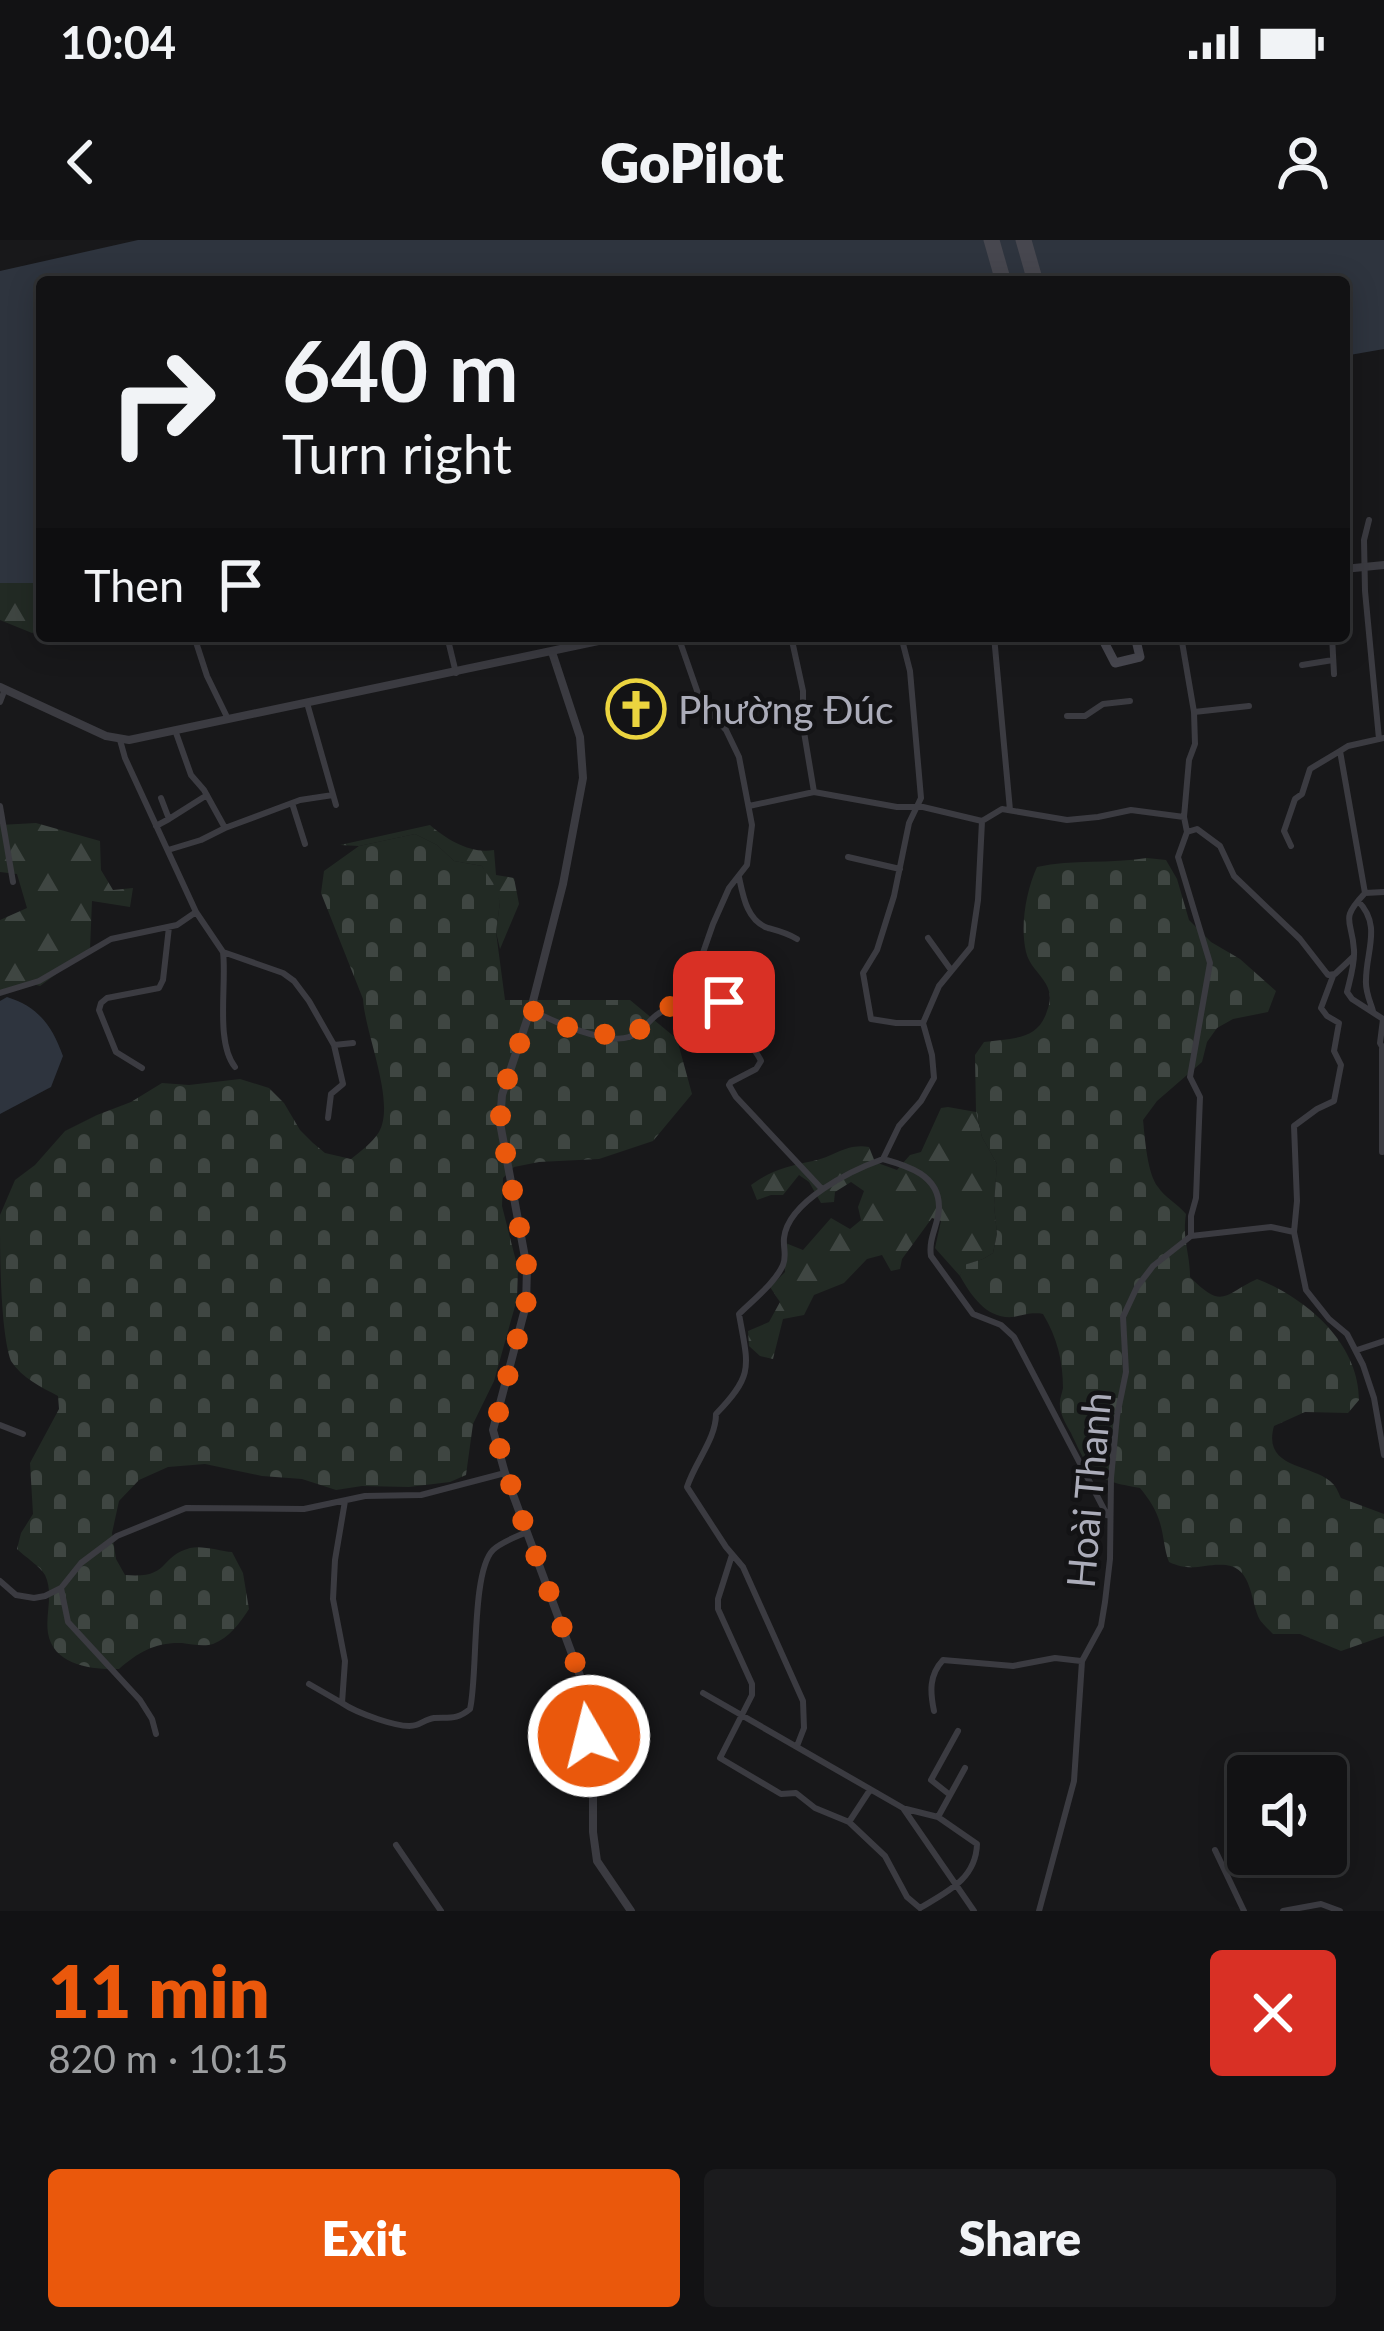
<!DOCTYPE html>
<html lang="en">
<head>
<meta charset="utf-8">
<style>
  :root { --surface:#121214; --page:#1b1b1d; --text:#f1f3f6; --muted:#9c9ea0; --line:#313234; --accent:#ea580c }
  body { margin:0; font-family:Lato,sans-serif; background:var(--page); color:var(--text); height:100vh; display:flex; flex-direction:column; font-size:45px; white-space:nowrap }
  * { box-sizing:border-box; margin:0 }
  p { font-size:39px; color:var(--muted) }
  .icon { flex:none; width:66px; height:66px; fill:none; stroke:currentColor; stroke-width:2; stroke-linecap:round; stroke-linejoin:round }
  .map { position:relative; height:1671px; overflow:hidden }
  .side { display:flex; flex-direction:column; background:var(--surface); flex:1 }
  .side>* { flex:none }
  .hud { position:absolute; left:36px; top:36px; width:1314px; height:366px; border-radius:12px; box-shadow:0 6px 30px #0003,0 0 0 3px var(--line); background:#121214; color:var(--text); overflow:hidden }
  .buttons { position:absolute; left:1227px; top:1515px; display:grid; gap:24px }
  .buttons a { display:grid; place-items:center; width:120px; height:120px; border-radius:12px; background:var(--surface); box-shadow:0 6px 30px #0003,0 0 0 3px var(--line); font-size:60px }
  .pin { position:absolute; display:grid; place-items:center; width:102px; height:102px; color:#fff; margin:-51px; border-radius:24px; box-shadow:0 6px 18px #0006 }
  .me { position:absolute; width:132px; margin:-66px; rotate:352deg; stroke-linejoin:round; filter:drop-shadow(0 0 9px #0008) }
  .turn { display:flex; align-items:center; gap:42px; height:252px; padding:0 48px; font-size:54px }
  .turn .icon { width:156px; height:156px; stroke-width:2.5 }
  .turn b { display:block; font-size:84px; line-height:102px }
  .then { display:flex; align-items:center; height:114px; padding:0 48px; background:#0003; gap:24px; font-size:45px }
  .round { display:grid; place-items:center; flex:none; width:126px; height:126px; border-radius:12px; background:var(--page) }
  .overview { display:flex; align-items:center; justify-content:space-between; height:204px; padding:0 48px }
  h1 { font-size:72px; font-weight:800; line-height:90px; color:var(--accent) }
  .button { display:flex; gap:24px; margin-top:auto; padding:24px 48px }
  .button a { flex:1; height:138px; border-radius:12px; background:var(--accent); color:#fff; font-size:48px; font-weight:800; line-height:138px; text-align:center }
  .button a+a { background:var(--page); color:var(--text) }
  .status { display:flex; justify-content:space-between; align-items:center; height:84px; padding:0 60px; background:var(--surface); direction:ltr }
  .status svg { height:33px; fill:currentColor }
  header { display:flex; justify-content:space-between; align-items:center; height:156px; padding:0 48px; background:var(--surface); font-size:54px; font-weight:800 }
  .map>svg:first-child { display:block }
  .forest { fill:url(#forest-firs) }
  .cemetery { fill:url(#cemetery-stones) }
  .water { fill:#2e343e }
  .lines { fill:none; stroke-linecap:round; stroke-linejoin:round }
  .minor { stroke:#3b3b41; stroke-width:6 }
  .tertiary { stroke:#3b3b41; stroke-width:8 }
  .secondary { stroke:#47474f; stroke-width:9 }
  .route { stroke:#ea580c; stroke-width:21; stroke-dasharray:0 37.8 }
  .labels { text-anchor:middle; dominant-baseline:central; stroke-width:9; stroke-linejoin:round; paint-order:stroke }
  .poi-label { font-size:39px; fill:#abacb9; stroke:#131315; text-anchor:start }
  .street-label { font-size:39px; fill:#abacb9; stroke:#131315 }
</style>
</head>
<body>
<div class="status"><b>10:04</b><svg viewBox="0 0 49 12"><path d="M0 12V9h3v3zM5 12V6h3v6zM10 12V3h3v9zM15 12V0h3v12zM26 1h20v11H26zM47 4h2v5h-2z"/></svg></div>
<header><svg class="icon" aria-label="back" viewBox="0 0 24 24"><path d="M15 5l-7 7 7 7"/></svg>GoPilot<svg class="icon" aria-label="person" viewBox="0 0 24 24"><circle cx="12" cy="8" r="4"/><path d="M4 21q1-7 8-7t8 7"/></svg></header>
<div class="map">
<svg width="1384" height="1671" viewBox="0 0 1384 1671">
  <defs>
    <pattern id="forest-firs" width="22" height="20" patternUnits="userSpaceOnUse" patternTransform="scale(3)"><rect width="22" height="20" fill="#222a24"/><path d="M5 1l3.5 6h-7zM16 11l3.5 6h-7z" fill="#3f4642"/></pattern>
    <pattern id="cemetery-stones" width="16" height="16" patternUnits="userSpaceOnUse" patternTransform="scale(3)"><rect width="16" height="16" fill="#222a24"/><path d="M2 7V4a2 2 0 0 1 4 0v3zM10 15v-3a2 2 0 0 1 4 0v3z" fill="#3f4642"/></pattern>
  </defs>
  <rect width="100%" height="100%" fill="#18181a"/>
  <path class="forest" d="M0 343H42V390L32 393 0 380Z
    M36 583 100 601 101 630 113 650 133 648 130 667 92 661 90 709 40 746 33 744 0 751V680L27 668 17 634 0 632V585Z
    M430 585C447 600 471 614 494 610L496 635 514 638 519 664 500 709 496 692 500 662 482 626 454 621 437 605 415 594 359 606 340 605Z
    M948 867 976 872 982 897 997 924 994 965 997 994 993 1013 983 1019 965 1025 960 1036 935 1008 941 981 932 978 902 1019 900 1029 891 1031 882 1015 867 1019 844 1043 814 1055 804 1075 783 1079 773 1119 760 1116 749 1106 748 1091 769 1082 780 1062 770 1047 785 1032 783 1002 803 1010 831 978 850 989 861 980 858 967 864 951 851 942 835 952 834 962 821 963 809 942 799 935 783 955H771L757 960 751 945C772 930 788 926 813 921 834 917 846 903 869 907L875 922 897 930 910 915 921 912 941 868Z"/>
  <path class="cemetery" d="M415 594 437 605 454 621 482 626 493 643 500 662 496 692 505 760H630L677 799 692 854 653 901 599 919 539 922 514 927 503 938 502 966 518 1029 517 1059 494 1141 473 1184 466 1235 450 1242 409 1247 362 1246 336 1250 302 1239 262 1236 205 1224 168 1227 139 1240 119 1261 112 1293 116 1319 125 1335C171 1339 158 1317 190 1308 202 1305 220 1311 232 1312L243 1333 249 1369C240 1383 229 1398 213 1404 204 1407 191 1404 182 1403 156 1402 138 1412 119 1429 92 1430 53 1425 48 1393 45 1374 54 1354 45 1335 40 1326 25 1317 17 1309L21 1293 33 1274 30 1223 59 1169 58 1156C41 1147 22 1138 11 1121 0 1090 0 1012 0 975L15 940 35 925 65 891 97 875 131 862 162 843 189 845 240 839 269 848 284 863 300 890 313 903 325 913 351 919C361 911 372 903 379 892 396 862 365 794 363 759L321 653 324 631 359 606Z
    M1147 618 1166 620 1177 639 1189 680 1211 702 1240 719 1276 751 1268 772 1233 779 1217 788 1207 802 1202 822 1157 861 1143 880C1145 898 1147 933 1158 947 1164 957 1178 964 1186 974 1182 1000 1190 1012 1190 1037 1223 1070 1223 1055 1257 1039 1306 1058 1359 1103 1359 1160L1348 1173 1305 1172 1274 1186C1262 1228 1310 1224 1330 1241 1337 1247 1337 1250 1341 1258L1384 1274V1396L1341 1411 1300 1394H1273C1271 1392 1261 1382 1260 1380 1250 1362 1253 1328 1226 1325 1203 1323 1193 1333 1169 1322 1164 1309 1164 1296 1160 1283 1156 1269 1149 1259 1140 1248 1094 1240 1091 1236 1071 1193 1067 1186 1060 1174 1060 1166 1059 1160 1062 1154 1063 1148 1063 1121 1057 1097 1043 1074 1030 1072 1026 1075 1013 1077 987 1079 972 1057 960 1036L964 1025 983 1019 993 1013 997 994 994 965 997 924 982 897 976 872 975 815 984 802C1011 798 1038 801 1047 771 1051 761 1051 753 1046 744 1039 732 1029 725 1026 712 1020 686 1026 651 1037 627 1073 619 1110 624 1147 618Z"/>
  <path class="water" d="M138 0H1384V109L1344 116V42H42V343H0V31Z
    M7 757C39 767 52 786 63 816L51 847 0 874V761Z"/>
  <g class="lines">
    <path class="minor" d="M1369 280 1364 300 1365 351 1379 499
      M194 396 207 436 228 479
      M447 396 456 433
      M678 396 701 462 726 490 739 517 752 585 747 625 729 648 713 684 698 727 694 757
      M791 396 803 451V486L814 552
      M901 396 910 431 921 558 909 583 894 656 877 710 863 733 871 779 896 783H923
      M994 396 1010 570
      M1181 396 1194 472 1195 504 1189 520 1184 577 1187 592 1178 617 1210 723 1190 837 1200 857 1196 958 1191 976V996
      M1332 396 1334 434
      M1302 425 1333 420
      M0 462 5 449
      M307 463 336 565
      M1194 472 1249 466
      M1067 476H1085L1103 464 1130 461
      M175 490 191 535 204 550 225 588 300 560 333 555
      M1384 498 1348 506 1340 511 1365 653C1339 681 1352 678 1354 710 1355 724 1350 739 1347 752L1352 759 1383 779 1380 803 1384 810
      M292 563 305 604
      M0 566 13 642
      M749 566 814 552 897 567H923L982 581 1002 569 1067 580 1098 577 1131 570 1184 577
      M169 579 207 555
      M156 586 169 579 161 558
      M1187 592 1197 589 1220 606 1234 636 1300 699 1328 735 1335 734 1353 717
      M1291 606 1284 591 1295 559 1302 554 1310 529 1340 511
      M168 610 201 600 225 588
      M848 617 900 629
      M739 637C743 656 747 681 768 688 779 691 787 693 797 699
      M1365 653 1384 652
      M1358 661C1382 685 1366 711 1366 740 1365 751 1370 761 1373 771
      M196 672 223 712 283 733 294 741 309 761 334 805 353 803
      M928 698 951 730
      M223 712C227 743 215 802 235 827
      M0 753 39 741 111 699 177 685 196 672 125 518 120 500
      M724 762 729 731
      M531 770C552 781 606 805 629 797 640 794 649 780 658 774 678 759 718 748 736 772 746 785 737 775 741 789 744 801 756 809 761 821L756 829 731 842 729 845 736 857 821 948
      M1382 809V912
      M142 828 116 812 99 770 101 763 107 758 159 748 163 740 169 687
      M328 878 331 854 343 844 334 805
      M883 919C908 926 939 935 939 967 939 984 928 998 931 1016L973 1074 1001 1085 1014 1097 1107 1275
      M1294 992 1297 961 1294 886 1317 869 1334 861 1341 825 1334 811 1339 783 1327 776 1321 768 1333 736
      M1191 996 1271 987 1294 992 1306 1050 1329 1079 1347 1094 1363 1125 1374 1158 1384 1215
      M1357 1110 1384 1101
      M0 1185 23 1194
      M345 1261 335 1320 333 1359 345 1421 342 1463C355 1472 401 1490 416 1485 422 1483 427 1479 434 1478 449 1477 457 1480 470 1469 478 1436 471 1332 493 1310 501 1302 516 1297 527 1292
      M732 1315 718 1359V1369L752 1444V1455L720 1518 781 1554 796 1553 815 1568 849 1582 885 1616 907 1657 920 1668
      M0 1341 16 1355 34 1358 45 1356 61 1348 81 1323 117 1296 186 1268 304 1269 365 1256 421 1255 505 1233
      M61 1348 68 1382 140 1460 152 1479 156 1494
      M309 1444 342 1463
      M703 1453 903 1568 974 1671
      M934 1471C930 1452 929 1435 943 1420L1013 1426 1055 1418 1081 1421
      M797 1506 804 1488 803 1461 743 1327 726 1307 687 1247C695 1222 716 1199 716 1174 755 1134 748 1126 739 1074 753 1060 775 1043 783 1025 787 1015 783 1008 784 998 788 961 852 930 883 919L899 886 921 861 934 838 932 815 923 783 939 746 971 707 978 660 982 581
      M950 1555 931 1540 958 1491
      M906 1569 938 1577 977 1604C976 1639 947 1652 920 1668
      M938 1577 965 1528
      M849 1582 870 1550
      M396 1605 441 1671
      M1215 1610 1244 1671
      M1039 1671 1074 1541 1082 1421 1101 1386 1105 1362 1110 1319 1111 1238 1117 1176 1126 1132 1123 1077 1137 1047 1153 1026 1191 996
      M1283 1671 1321 1664 1340 1671"/>
    <path class="tertiary" d="M1344 329 1384 325
      M552 412 580 497 583 538 563 644 532 765 502 855 500 883 527 1028 526 1065 493 1190 505 1233 586 1452 593 1539V1592L597 1621 631 1671
      M0 447 106 496 129 500 622 396"/>
    <path class="secondary" d="M988 0 1000 42
      M995 0 1007 42
      M1020 0 1032 42
      M1027 0 1039 42
      M1101 396 1115 423 1140 417 1135 396"/>
  </g>
  <g class="lines">
    <path class="route" d="M589 1496 586 1452 516 1262 494 1190 526 1065 527 1028 500 883 502 855 531 770 566 787 625 798C638 793 646 783 657 775 677 759 700 756 724 762"/>
  </g>
  <defs>
    <symbol id="church-ring" viewBox="-11 -11 22 22"><circle r="9.5" fill="#131315" stroke="#ebd43f" stroke-width="1.5"/><path d="M-1.2-6h2.4v3.5h3.3v2.4h-3.3V6h-2.4V-.1h-3.3v-2.4h3.3Z" fill="#ebd43f"/></symbol>
  </defs>
  <g fill-rule="evenodd">
    <use href="#church-ring" x="603" y="436" width="66" height="66"/>
  </g>
  <g class="labels">
    <g class="poi-label">
      <text x="678" y="469">Phường Đúc</text>
    </g>
    <g class="street-label">
      <text transform="translate(1088 1250) rotate(-85)">Hoài Thanh</text>
    </g>
  </g>
</svg>
<div class="buttons">
<a><svg class="icon" aria-label="sound" viewBox="0 0 24 24"><path d="M4 9h4l5-4v14l-5-4H4zM17 9q2 3 0 6"/></svg></a>
</div>
<div class="pin" style="left:724px;top:762px;background:#d93025"><svg class="icon" aria-label="arrive" viewBox="0 0 24 24"><path d="M6 21V4h12l-3 4 3 4H6"/></svg></div>
<svg class="me" style="left:589px;top:1496px" viewBox="-20 -20 40 40"><circle r="17" fill="#ea580c" stroke="#fff" stroke-width="3"/><path d="M0-11L8 9 0 5-8 9z" fill="#fff"/></svg>
<div class="hud">
<div class="turn"><svg class="icon" aria-label="right" viewBox="0 0 24 24"><path d="M7 20v-9h11M14 6l5 5-5 5"/></svg><div><b>640 m</b>Turn right</div></div>
<div class="then">Then<svg class="icon" aria-label="arrive" viewBox="0 0 24 24"><path d="M6 21V4h12l-3 4 3 4H6"/></svg></div>
</div>
</div>
<section class="side">
<div class="overview"><div><h1>11 min</h1><p>820 m · 10:15</p></div><a class="round" style="background:#d93025;color:#fff"><svg class="icon" aria-label="close" viewBox="0 0 24 24"><path d="M6 6l12 12M18 6L6 18"/></svg></a></div>
<div class="button"><a>Exit</a><a>Share</a></div>
</section>
</body>
</html>
